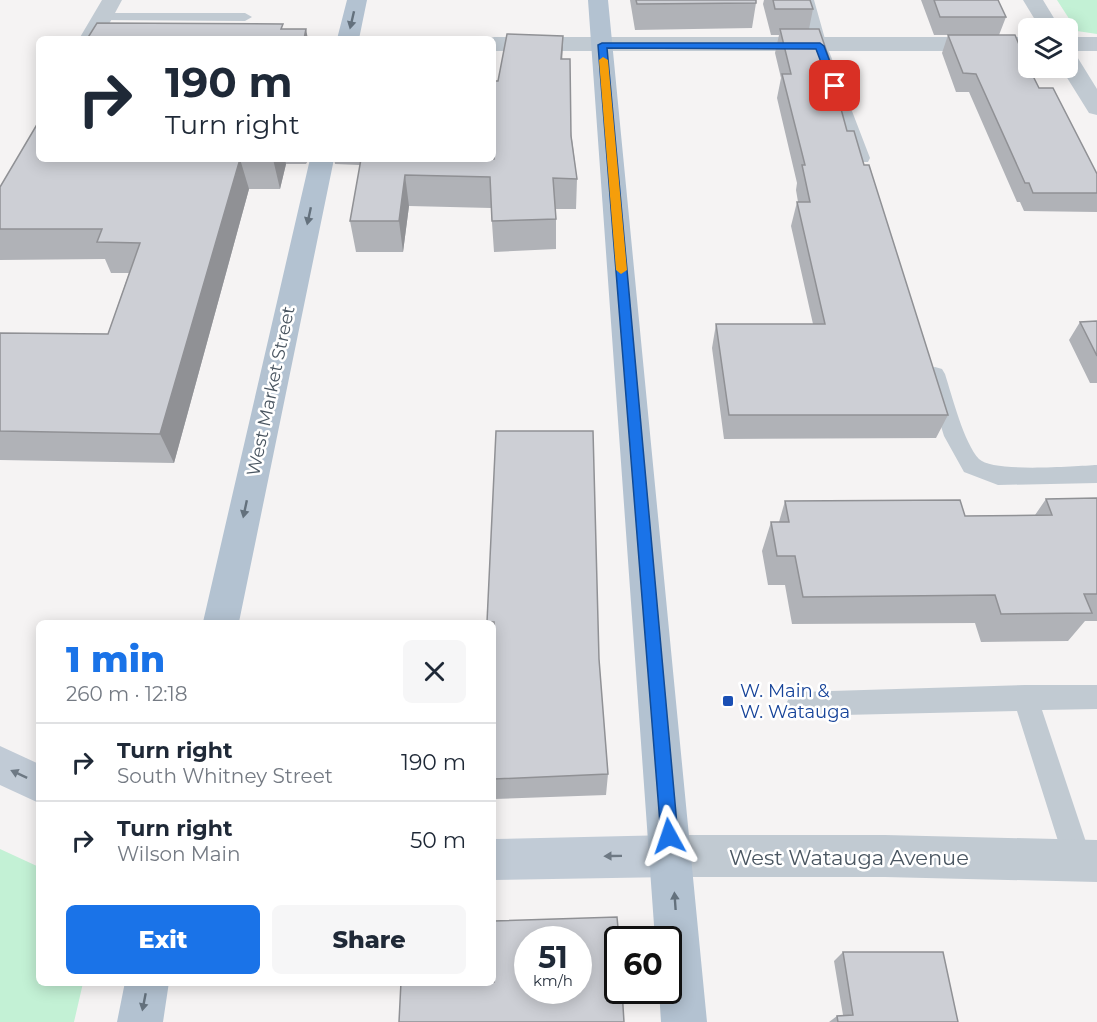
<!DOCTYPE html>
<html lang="en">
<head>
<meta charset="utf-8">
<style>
  :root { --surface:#fff; --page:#f6f6f7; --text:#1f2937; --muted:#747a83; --line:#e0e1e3; --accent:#1a73e8 }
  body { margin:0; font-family:Montserrat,sans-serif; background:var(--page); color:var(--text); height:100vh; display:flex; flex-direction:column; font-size:22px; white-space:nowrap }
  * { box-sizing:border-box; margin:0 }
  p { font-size:20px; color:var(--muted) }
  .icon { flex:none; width:33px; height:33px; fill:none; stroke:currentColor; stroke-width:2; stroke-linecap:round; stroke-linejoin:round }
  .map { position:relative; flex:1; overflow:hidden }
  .panel { position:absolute; left:36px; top:620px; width:460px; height:366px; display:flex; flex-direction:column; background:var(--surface); border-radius:9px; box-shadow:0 3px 15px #0003 }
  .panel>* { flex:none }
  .banner { position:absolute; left:36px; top:36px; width:460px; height:126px; border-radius:9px; box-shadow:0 3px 15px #0003; background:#fff; color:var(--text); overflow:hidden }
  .tools { position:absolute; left:1018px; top:18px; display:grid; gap:12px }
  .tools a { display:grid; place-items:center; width:60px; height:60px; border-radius:9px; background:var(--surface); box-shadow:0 3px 15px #0003; font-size:30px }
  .speed { position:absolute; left:514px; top:926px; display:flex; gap:12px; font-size:30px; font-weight:700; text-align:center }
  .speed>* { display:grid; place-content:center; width:78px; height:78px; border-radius:50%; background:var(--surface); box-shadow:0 3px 15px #0003; line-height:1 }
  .speed small { font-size:15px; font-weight:400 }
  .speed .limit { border:3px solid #111; border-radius:9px; background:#fff; color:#111 }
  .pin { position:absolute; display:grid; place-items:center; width:51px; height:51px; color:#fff; margin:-26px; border-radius:12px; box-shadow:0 3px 9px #0006 }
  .me { position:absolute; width:66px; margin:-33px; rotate:355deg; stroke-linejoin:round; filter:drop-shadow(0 0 4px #0008) }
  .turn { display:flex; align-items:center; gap:21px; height:126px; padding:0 30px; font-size:27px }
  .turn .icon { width:78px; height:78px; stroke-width:2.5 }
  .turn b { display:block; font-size:42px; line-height:51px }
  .round { display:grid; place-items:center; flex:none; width:63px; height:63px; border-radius:9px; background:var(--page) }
  .headline { display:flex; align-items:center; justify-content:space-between; height:102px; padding:0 30px }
  h1 { font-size:36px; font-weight:800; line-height:45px; color:var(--accent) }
  .button { display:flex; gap:12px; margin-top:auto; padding:12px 30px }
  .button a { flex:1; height:69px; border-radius:9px; background:var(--accent); color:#fff; font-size:24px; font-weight:800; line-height:69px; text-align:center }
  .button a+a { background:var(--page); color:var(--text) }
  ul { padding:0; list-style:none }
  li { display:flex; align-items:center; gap:18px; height:78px; padding:0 30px; border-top:2px solid var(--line) }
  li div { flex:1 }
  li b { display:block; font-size:22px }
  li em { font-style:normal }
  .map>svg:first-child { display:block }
  .green { fill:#c3f1d5 }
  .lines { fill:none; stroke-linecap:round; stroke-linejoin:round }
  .service { fill:#c1cad2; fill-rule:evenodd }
  .minor { fill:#c1cad2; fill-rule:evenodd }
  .secondary { fill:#c1cbd6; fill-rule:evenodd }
  .primary { fill:#b3c2d1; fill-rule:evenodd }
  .wall { fill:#b0b2b7 }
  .shaded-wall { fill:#909195 }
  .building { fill:#cdcfd5; stroke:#909195; stroke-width:1.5; fill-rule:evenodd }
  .oneway { fill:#64717d }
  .oneway2 { fill:#6e7984 }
  .route { fill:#1a73e8; stroke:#114b97; stroke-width:1.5 }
  .slow { fill:#f59e0b }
  .transit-dot { fill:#1a4fb4; stroke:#fff; stroke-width:2 }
  .labels { text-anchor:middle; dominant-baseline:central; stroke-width:5; stroke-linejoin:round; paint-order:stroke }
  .street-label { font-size:18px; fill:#4a5661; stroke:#fff }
  .transit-label { font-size:18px; fill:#164399; stroke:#fff; text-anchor:start }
  .near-street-label { font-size:21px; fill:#4a5661; stroke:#fff }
</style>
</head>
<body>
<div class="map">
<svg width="1097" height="1022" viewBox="0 0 1097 1022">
  <rect width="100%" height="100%" fill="#f5f3f3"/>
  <path class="green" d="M1057 0H1097V34L1077 31Z
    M0 849 39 867V982L83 983 74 1022H0Z"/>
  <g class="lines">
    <path class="service" d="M800 0H814L827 46 870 158 868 162H856L854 158 813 46Z
      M103 13H245L252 17 245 21 98 20 96 17Z
      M935 367 942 369 945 374C952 396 964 443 979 459 993 473 1075 466 1097 465V483L998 485 964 472 944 436 925 374 928 369Z
      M1025 685H1097V709L1042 710 1092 860 1088 870 1078 874 1068 870 1064 860 1017 711 799 716 790 712 786 704 790 696 799 692Z"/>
    <path class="minor" d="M102 0H122L101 39H79Z
      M1023 0H1043L1060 28H1040Z
      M494 37H1029V51H494V39H488Z
      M1068 37H1097V51H1068Z
      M1068 53 1076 55 1097 89V115L1089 113 1061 68H1068Z
      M671 835H885L1097 840V882L885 877H671L656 871 650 856 656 841Z"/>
    <path class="secondary" d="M0 746 39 764V803L0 785Z
      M671 835 686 841 692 856 686 871 671 877 494 880V839Z"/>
    <path class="primary" d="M347 0H367L359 39H337Z
      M588 0H608L707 1022H661L659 990H669V939H655Z
      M310 159H334L239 622H203Z
      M125 982H169L163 1022H117Z"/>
  </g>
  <path class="wall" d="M630 0H756V3L752 28 635 30Z
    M764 0H810L813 9 809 29 830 61 829 65 847 131 864 165 948 415 936 438 724 439 712 348 716 324H813L791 226 797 202H798L796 190 797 183 777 98 781 78 775 53 779 35H771L763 4Z
    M921 0H998L1006 17 999 35H934Z
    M948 35 1039 88 1097 174V212L1024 211 1020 202H1017L969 92H956L942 53Z
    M562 59 577 179 576 209H556V249L494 252 491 208 409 206 403 252H356L350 221 360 165 335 164 334 159H494L498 81Z
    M39 159H309L306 164H286L280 189H249L174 463 0 460V333L108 334 129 273H111L105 259 0 260V187Z
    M1097 321V383H1090L1069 340 1080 322Z
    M1097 498V621H1085L1068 641 981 642 975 623 792 624 785 585H768L762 551 771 522H779L785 501 965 516 1035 515 1046 499Z
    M494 622 599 659 608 774 606 795 494 799Z
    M843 952 958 1022H829L837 1016 843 1015 834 961Z"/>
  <path class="shaded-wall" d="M306 29 308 39H304Z
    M563 36 562 66 561 59Z
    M240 159 249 189 174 463 160 434Z
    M273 159H285L286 164 280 189Z
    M405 175 409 206 403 252 399 221Z"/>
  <path class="building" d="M636 0H756V3L637 4Z
    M773 0H810L813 9H775Z
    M934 0H998L1006 17H940Z
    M97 23 283 24 281 29H306L304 39H87Z
    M780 29H819L830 61H828L847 131H854L864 165H869L948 415H729L716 324H825L797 202H810L802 165H805L782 74H791Z
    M507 34 563 36 561 59H570L571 136 577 179 553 178 556 219 492 221 490 177 405 175 399 221H350L361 159H494V81H498Z
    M948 35H1015L1029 68 1039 88H1053L1097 174V193H1033L1029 183H1025L976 74 963 73Z
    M39 121V159H240L160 434 0 431V333L108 334 140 243 97 242 102 229H0V187Z
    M1097 321V356L1080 322Z
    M496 431H593L599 659 608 774 494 779V622H487Z
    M1097 498V594H1084L1092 613 1001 614 995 595 803 597 795 556H777L771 522H789L785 501 960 500 965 516 1052 515 1046 499Z
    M617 917 619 939 618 990H622L624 1022H399L401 982H494V921ZM528 939H579V990H528Z
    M843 952H943L958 1022H838L837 1016 853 1015Z"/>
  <defs><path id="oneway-solid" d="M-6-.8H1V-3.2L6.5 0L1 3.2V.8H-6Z" transform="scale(1.5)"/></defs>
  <g class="oneway">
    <use href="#oneway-solid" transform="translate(352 20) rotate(103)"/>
    <use href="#oneway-solid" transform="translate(309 216) rotate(102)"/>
    <use href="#oneway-solid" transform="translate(245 509) rotate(102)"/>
    <use href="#oneway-solid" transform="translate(675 901) rotate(-94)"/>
    <use href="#oneway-solid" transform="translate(144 1002) rotate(101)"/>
  </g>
  <g class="oneway2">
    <use href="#oneway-solid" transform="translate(19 774) rotate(-155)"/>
    <use href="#oneway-solid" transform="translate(613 856) rotate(179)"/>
  </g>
  <path class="route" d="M820 43 824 46 839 86 838 88 830 86 816 49 607 48 678 836 675 842 669 845 663 842 661 836 598 45 602 43Z"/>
  <path class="slow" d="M603 57 608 60 627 270 621 274 616 270 599 60Z"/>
  <rect class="transit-dot" x="722" y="695" width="12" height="12" rx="3"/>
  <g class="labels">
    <g class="street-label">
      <text transform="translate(271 391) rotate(-78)">West Market Street</text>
    </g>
    <g class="transit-label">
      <text x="740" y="691">W. Main &amp;<tspan x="740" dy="21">W. Watauga</tspan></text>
    </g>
    <g class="near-street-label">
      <text x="849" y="857">West Watauga Avenue</text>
    </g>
  </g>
</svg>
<div class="tools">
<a><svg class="icon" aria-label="layers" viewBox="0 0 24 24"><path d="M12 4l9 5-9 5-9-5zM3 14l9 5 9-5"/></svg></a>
</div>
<div class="speed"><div>51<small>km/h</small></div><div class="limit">60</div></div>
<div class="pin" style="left:835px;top:86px;background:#d93025"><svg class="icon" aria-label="arrive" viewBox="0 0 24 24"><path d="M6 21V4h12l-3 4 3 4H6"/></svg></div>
<svg class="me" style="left:669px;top:836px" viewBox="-20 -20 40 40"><path d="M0-17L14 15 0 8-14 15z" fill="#1a73e8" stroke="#fff" stroke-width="4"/></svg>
<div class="banner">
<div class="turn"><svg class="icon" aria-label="right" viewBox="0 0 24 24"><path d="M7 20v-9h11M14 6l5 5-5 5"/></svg><div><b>190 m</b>Turn right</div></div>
</div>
<section class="panel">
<div class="headline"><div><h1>1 min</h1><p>260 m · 12:18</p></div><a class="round"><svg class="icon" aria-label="close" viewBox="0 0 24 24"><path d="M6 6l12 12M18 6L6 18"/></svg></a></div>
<ul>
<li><svg class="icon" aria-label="right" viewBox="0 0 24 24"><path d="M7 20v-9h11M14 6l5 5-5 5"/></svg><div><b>Turn right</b><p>South Whitney Street</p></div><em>190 m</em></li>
<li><svg class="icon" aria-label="right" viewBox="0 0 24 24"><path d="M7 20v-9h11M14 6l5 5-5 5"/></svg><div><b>Turn right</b><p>Wilson Main</p></div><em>50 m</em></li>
</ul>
<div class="button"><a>Exit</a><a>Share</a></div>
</section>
</div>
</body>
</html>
